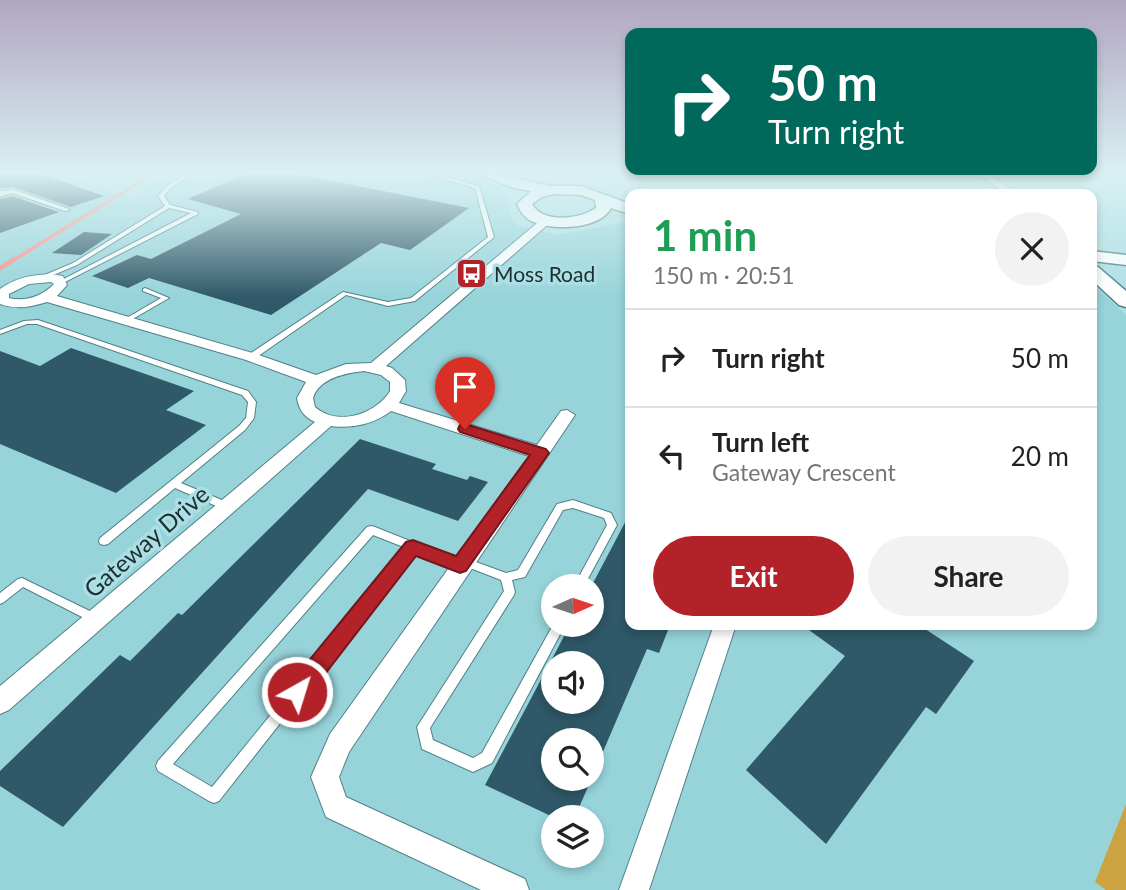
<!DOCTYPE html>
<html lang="en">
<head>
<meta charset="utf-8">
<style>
  :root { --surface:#fff; --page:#f2f2f2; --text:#222; --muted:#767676; --line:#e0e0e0; --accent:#b32229 }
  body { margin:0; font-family:Lato,sans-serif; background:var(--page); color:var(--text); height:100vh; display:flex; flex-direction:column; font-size:26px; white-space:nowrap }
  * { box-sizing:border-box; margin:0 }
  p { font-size:23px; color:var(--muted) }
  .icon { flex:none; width:38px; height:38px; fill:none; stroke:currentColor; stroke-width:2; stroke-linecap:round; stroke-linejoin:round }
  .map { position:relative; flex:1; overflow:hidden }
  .details { position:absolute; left:625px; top:189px; width:472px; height:441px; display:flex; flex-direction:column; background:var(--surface); border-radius:14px; box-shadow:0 4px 10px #0003 }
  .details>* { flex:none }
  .banner { position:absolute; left:625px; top:28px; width:472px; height:147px; border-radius:14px; box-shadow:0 4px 10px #0003; background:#00695c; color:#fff; overflow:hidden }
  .needle { width:46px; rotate:87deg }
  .fabs { position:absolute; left:541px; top:574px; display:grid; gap:14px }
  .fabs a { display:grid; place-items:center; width:63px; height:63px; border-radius:50%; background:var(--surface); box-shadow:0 4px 10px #0003; font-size:35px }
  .pin { position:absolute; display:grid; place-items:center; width:60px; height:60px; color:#fff; margin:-72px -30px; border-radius:50% 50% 50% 0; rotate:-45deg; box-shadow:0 0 7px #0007 }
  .pin .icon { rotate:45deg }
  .me { position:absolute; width:77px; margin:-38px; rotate:39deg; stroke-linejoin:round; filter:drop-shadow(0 0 5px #0008) }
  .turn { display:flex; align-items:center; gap:24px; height:147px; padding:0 28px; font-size:32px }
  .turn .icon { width:91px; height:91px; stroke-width:2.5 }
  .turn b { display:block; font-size:49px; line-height:60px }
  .round { display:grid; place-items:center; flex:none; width:74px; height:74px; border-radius:37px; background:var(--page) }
  .headline { display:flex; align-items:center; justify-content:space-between; height:119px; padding:0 28px }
  h1 { font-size:42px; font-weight:700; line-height:52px; color:#1e9e55 }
  .cta { display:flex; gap:14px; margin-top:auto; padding:14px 28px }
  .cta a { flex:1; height:80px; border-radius:42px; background:var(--accent); color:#fff; font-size:28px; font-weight:700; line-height:80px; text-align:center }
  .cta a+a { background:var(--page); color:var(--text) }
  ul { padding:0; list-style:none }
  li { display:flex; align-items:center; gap:21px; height:98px; padding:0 28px; border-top:2px solid var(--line) }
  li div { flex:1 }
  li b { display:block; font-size:26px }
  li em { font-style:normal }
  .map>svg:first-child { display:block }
  .built { fill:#96d4da; fill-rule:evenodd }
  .green { fill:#cda342 }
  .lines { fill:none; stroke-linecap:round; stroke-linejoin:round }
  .stream-far1 { stroke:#ff9088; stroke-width:3.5 }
  .stream { stroke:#ff9088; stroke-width:4.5 }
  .building { fill:#2f5868; fill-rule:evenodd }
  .lane-casing { stroke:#508086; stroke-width:2 }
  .street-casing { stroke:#508086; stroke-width:2 }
  .secondary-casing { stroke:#508086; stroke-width:3 }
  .lane { fill:#fff; fill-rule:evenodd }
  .street { fill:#fff; fill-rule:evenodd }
  .secondary { fill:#fff; fill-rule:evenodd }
  .route { fill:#b32229; stroke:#74161b; stroke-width:2 }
  .labels { text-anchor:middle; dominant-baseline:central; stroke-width:7; stroke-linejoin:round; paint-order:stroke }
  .far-poi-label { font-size:21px; fill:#1b2f31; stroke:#acdfe5; text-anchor:start }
  .street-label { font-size:24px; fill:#1b2f31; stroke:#acdfe5 }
</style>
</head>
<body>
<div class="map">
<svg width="1126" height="890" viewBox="0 0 1126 890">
  <rect width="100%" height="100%" fill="#acdfe5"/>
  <path class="built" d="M0 174H59L134 198 150 186 143 185 160 174H458L485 179 503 189 508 198 510 216 518 226 558 235 630 221V625H1092V283L1126 315V890H0ZM553 586H592V625H553ZM553 663H592V702H553ZM553 740H592V779H553ZM553 817H592V856H553Z"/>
  <path class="green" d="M1126 804V890H1106L1095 882Z"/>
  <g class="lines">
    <path class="stream-far1" d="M12 261 153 174"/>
    <path class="stream" d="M0 268 15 259"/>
  </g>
  <path class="building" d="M0 174H41L104 196 71 207 13 187 0 188Z
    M245 174H290L312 177 469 208 410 250 381 243 271 315 149 278 128 288 92 276 137 255 151 259 241 214 188 199Z
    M12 196 59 212 0 233V199Z
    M84 232 112 234 81 255 52 253Z
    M71 348 194 391 166 410 206 425 116 493 0 444V351L40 366Z
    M360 439 436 464 432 469 467 480 470 476 488 482 458 521 368 489 63 827 0 786V771L120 655 130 661 178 613 182 615Z
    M630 513V625H670L659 653 647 649 575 817H553L485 785 570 625H592V585ZM553 663H592V702H553ZM553 740H592V779H553Z
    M802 625H919L974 661 936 714 926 707 826 844 746 770 845 656Z"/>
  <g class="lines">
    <defs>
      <path id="lane" d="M186 174H191L171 188 164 196 170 205 198 212V214L63 283 58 282 191 213 169 208 77 265 44 279H40V277L73 263 165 206 158 196 167 186Z
        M427 174H433L479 186 494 237 493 238 415 301 388 306 346 295 254 359H248L247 357 248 355 343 292 388 302 411 298 488 237 475 188Z
        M12 189 69 209 70 210 65 211 12 193 5 195 2 193Z
        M145 288 169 298 129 321H125V319L161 298 143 291V289Z
        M38 320 248 391 256 402 254 418 245 430 181 483 229 503 231 506 229 509H223L175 488 108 544 104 545 100 544 99 541 100 538 239 426 246 418 248 402 242 395 37 324H27L0 334V330L24 321Z
        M573 500 611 513 617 525 584 586H574L607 525 604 518 573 508 563 510 525 577 512 580 515 592 514 595 430 728 433 740 473 758 482 753 553 625H565L492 763 473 772 422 749 417 727 504 591 501 580 465 566 460 569 415 552 219 801 214 803 209 801 158 771 156 766 158 761 367 527 371 526 375 527 460 561 465 558 506 573 518 570 557 504ZM373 535 406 548 212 787 173 764Z
        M22 578 98 615 100 618 98 621 94 623 90 621 23 587 4 602 0 604V593L18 579Z"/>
      <path id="street" d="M977 174H988L1019 194H1007Z
        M0 191 5 190 10 193 0 197Z
        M543 218 553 220 386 366 392 368 405 380 406 391 399 403 537 445 561 411 567 410 575 415 349 752 339 777 346 797 525 879 529 890H481L326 817 311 777 330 734 529 456 391 411C374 424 352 429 331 426L9 710 0 714V686L315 422C304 417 299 410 297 398L306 382 246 360 47 302C31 307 16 310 0 304V289C18 276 41 272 63 276L67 285 57 296 256 354 316 375 346 364 371 363ZM51 282 54 284C42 296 26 302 9 298V294L29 284ZM364 371 381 375 390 382V391C376 414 338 427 315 407L313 398C319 378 346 373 364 371Z
        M714 625H736L649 890H619Z"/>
      <path id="secondary" d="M478 174H497L550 186H581L630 204V214L611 208C599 230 552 231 531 221 524 217 520 211 517 204L531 191 514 188ZM554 194 581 195 595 200 596 208C580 219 543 224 532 204L542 197Z
        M1092 251 1126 255V265L1092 261Z
        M1092 266 1098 267 1126 291V307L1119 305 1092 280Z"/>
    </defs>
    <use href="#lane" class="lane-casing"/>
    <use href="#street" class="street-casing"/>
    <use href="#secondary" class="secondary-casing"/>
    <use href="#lane" class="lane"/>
    <use href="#street" class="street"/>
    <use href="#secondary" class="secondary"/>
  </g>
  <linearGradient id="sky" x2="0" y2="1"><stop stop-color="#b1a6c2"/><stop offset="0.58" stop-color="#daf1f3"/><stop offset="1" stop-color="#daf1f3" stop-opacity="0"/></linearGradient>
  <rect width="1126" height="298" fill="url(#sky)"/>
  <path class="route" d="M465 424 546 449 549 453 466 571 460 573 416 556 305 700 297 703 289 700 286 692 289 685 406 542 413 540 456 556 530 455 460 432 458 429 460 425Z"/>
  <defs>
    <symbol id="bus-square" viewBox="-11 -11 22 22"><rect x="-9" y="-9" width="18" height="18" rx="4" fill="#b32229" stroke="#acdfe5"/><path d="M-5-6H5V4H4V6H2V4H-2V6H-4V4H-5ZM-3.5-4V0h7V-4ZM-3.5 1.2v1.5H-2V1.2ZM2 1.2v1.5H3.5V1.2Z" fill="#fff"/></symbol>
  </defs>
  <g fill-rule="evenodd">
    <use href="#bus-square" x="454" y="256" width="35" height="35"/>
  </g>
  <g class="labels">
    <g class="far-poi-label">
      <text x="494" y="273">Moss Road</text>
    </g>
    <g class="street-label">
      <text transform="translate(146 541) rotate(-41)">Gateway Drive</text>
    </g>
  </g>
</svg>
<div class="fabs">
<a><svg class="needle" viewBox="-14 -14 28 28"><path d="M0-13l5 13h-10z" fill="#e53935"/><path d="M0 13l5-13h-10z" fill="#767676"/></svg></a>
<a><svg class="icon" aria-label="sound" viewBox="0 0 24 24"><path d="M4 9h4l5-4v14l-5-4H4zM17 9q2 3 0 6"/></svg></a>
<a><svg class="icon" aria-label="search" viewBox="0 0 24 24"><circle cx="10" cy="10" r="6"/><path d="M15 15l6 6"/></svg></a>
<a><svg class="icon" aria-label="layers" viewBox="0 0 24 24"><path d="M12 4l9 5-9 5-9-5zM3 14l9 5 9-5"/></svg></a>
</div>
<div class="pin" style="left:465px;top:429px;background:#d93025"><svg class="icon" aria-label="arrive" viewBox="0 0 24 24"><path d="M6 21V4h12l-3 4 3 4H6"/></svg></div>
<svg class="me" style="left:297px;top:692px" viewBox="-20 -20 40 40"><circle r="17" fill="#b32229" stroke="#fff" stroke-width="3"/><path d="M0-11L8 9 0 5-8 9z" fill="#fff"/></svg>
<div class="banner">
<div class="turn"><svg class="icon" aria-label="right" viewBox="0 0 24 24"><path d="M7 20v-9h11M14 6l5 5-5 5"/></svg><div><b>50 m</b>Turn right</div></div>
</div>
<section class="details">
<div class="headline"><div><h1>1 min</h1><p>150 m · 20:51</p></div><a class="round"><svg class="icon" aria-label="close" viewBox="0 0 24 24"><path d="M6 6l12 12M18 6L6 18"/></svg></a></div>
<ul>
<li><svg class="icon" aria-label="right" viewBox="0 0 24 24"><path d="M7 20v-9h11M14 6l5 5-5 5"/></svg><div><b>Turn right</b></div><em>50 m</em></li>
<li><svg class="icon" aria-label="left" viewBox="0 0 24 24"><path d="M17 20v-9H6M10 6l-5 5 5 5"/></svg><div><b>Turn left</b><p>Gateway Crescent</p></div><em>20 m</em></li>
</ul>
<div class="cta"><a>Exit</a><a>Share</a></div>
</section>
</div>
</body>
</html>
